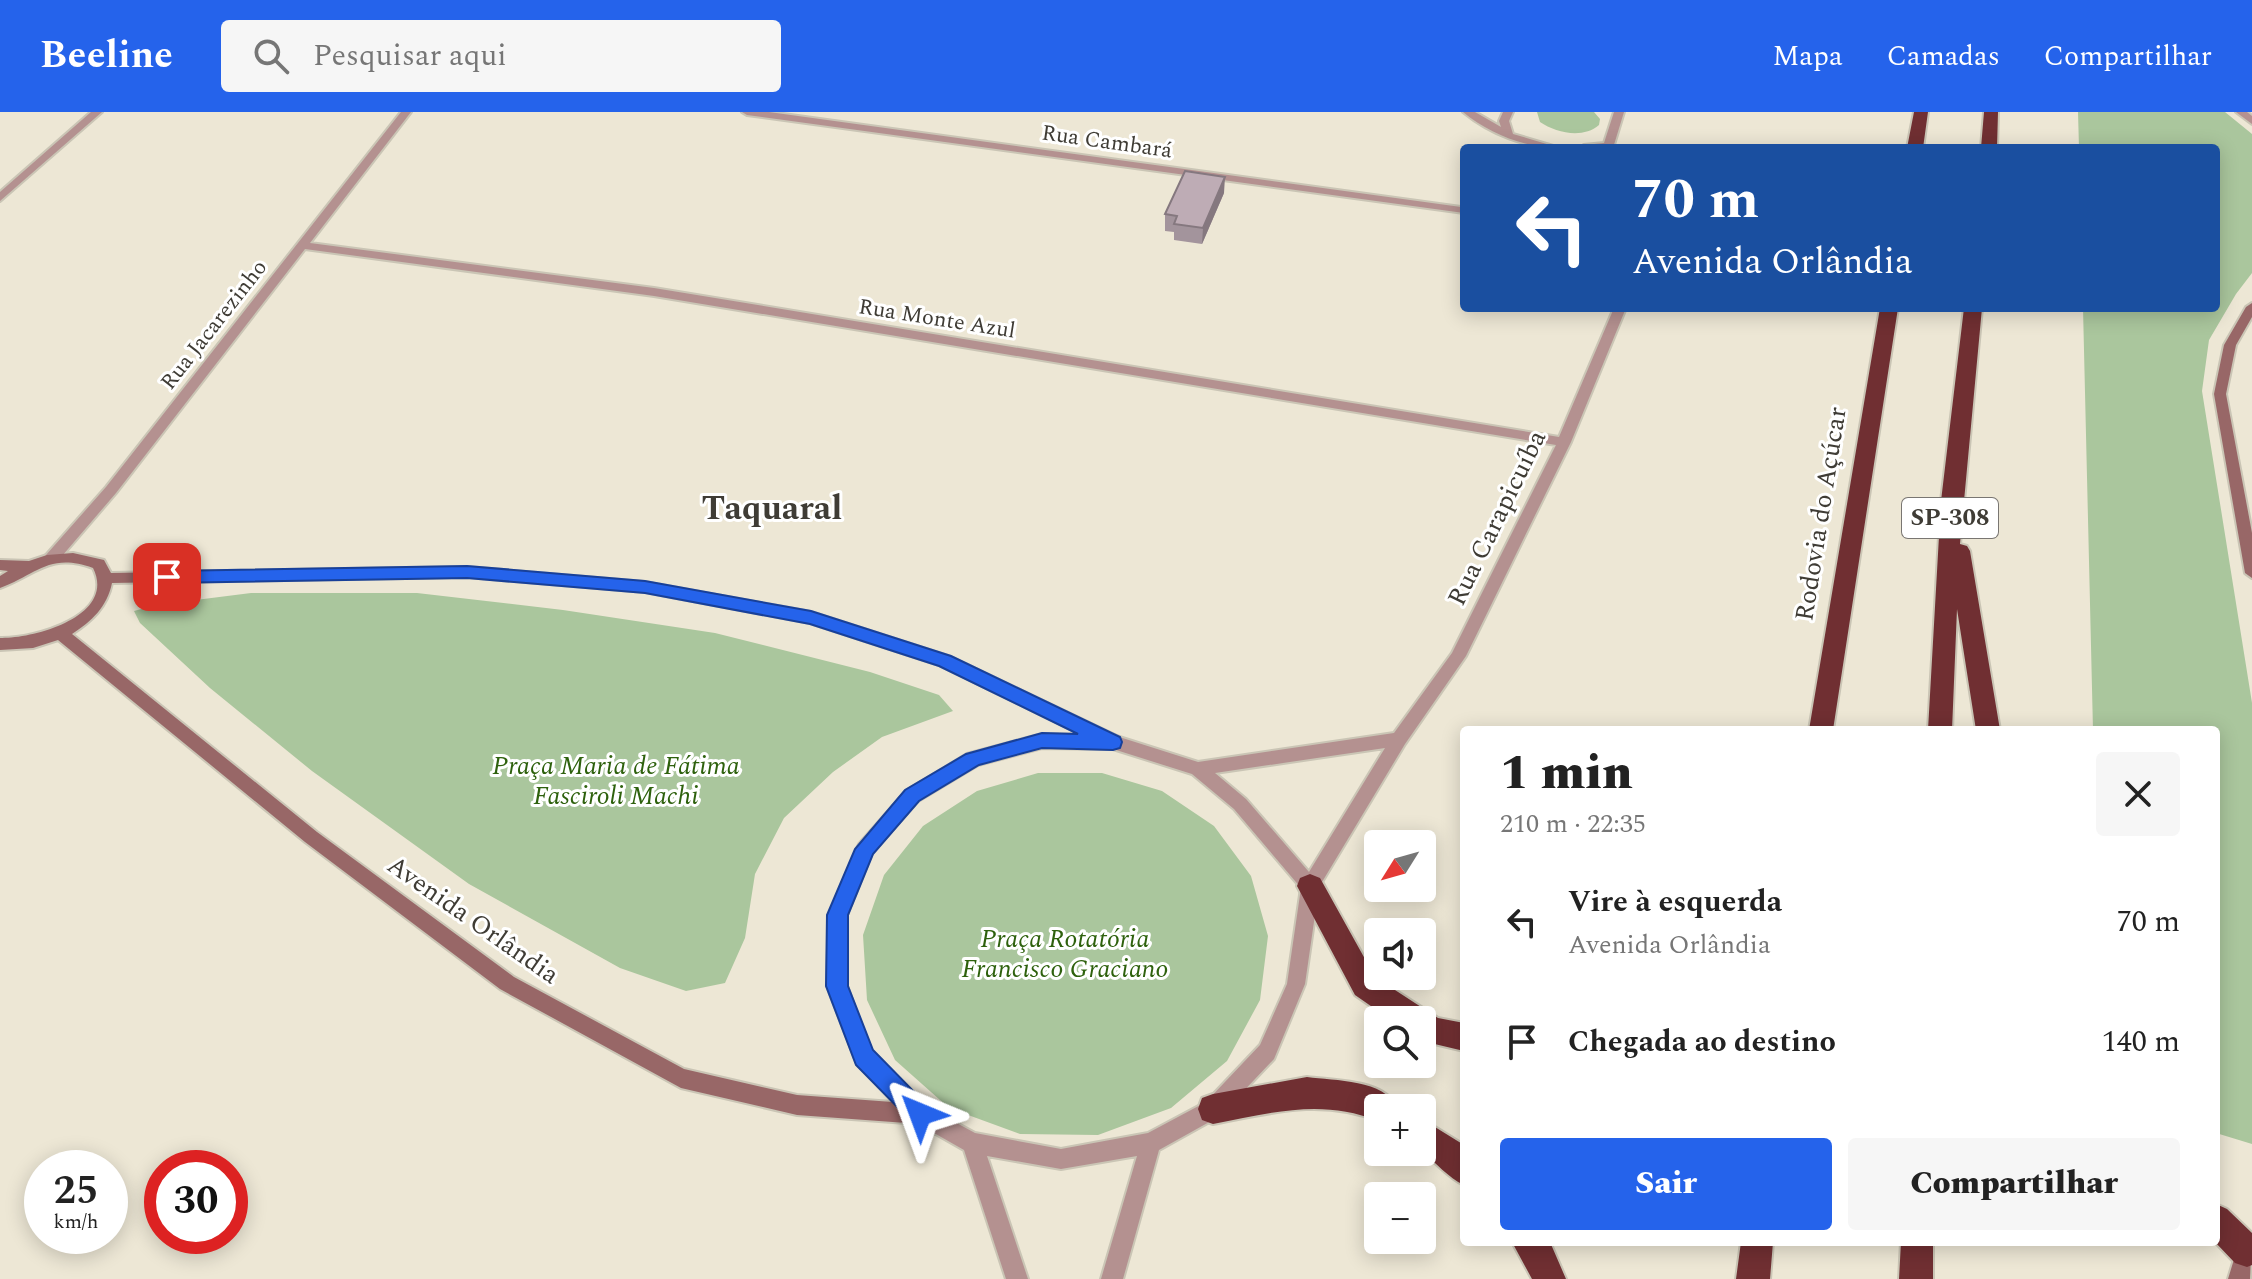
<!DOCTYPE html>
<html lang="pt">
<head>
<meta charset="utf-8">
<style>
  :root { --surface:#fff; --page:#f6f6f6; --text:#222; --muted:#767676; --accent:#2563eb }
  body { margin:0; font-family:Spectral,serif; background:var(--page); color:var(--text); height:100vh; display:flex; flex-direction:column; font-size:30px; white-space:nowrap }
  * { box-sizing:border-box; margin:0 }
  p { font-size:26px; color:var(--muted) }
  .icon { flex:none; width:44px; height:44px; fill:none; stroke:currentColor; stroke-width:2; stroke-linecap:round; stroke-linejoin:round }
  .map { position:relative; flex:1; overflow:hidden }
  .details { position:absolute; left:1460px; top:614px; width:760px; height:520px; display:flex; flex-direction:column; background:var(--surface); border-radius:8px; box-shadow:0 4px 20px #0003 }
  .details>* { flex:none }
  .hud { position:absolute; left:1460px; top:32px; width:760px; height:168px; border-radius:8px; box-shadow:0 4px 20px #0003; background:#1a4fa0; color:#fff; overflow:hidden }
  .needle { width:52px; rotate:233deg }
  .fabs { position:absolute; left:1364px; top:718px; display:grid; gap:16px }
  .fabs a { display:grid; place-items:center; width:72px; height:72px; border-radius:8px; background:var(--surface); box-shadow:0 4px 20px #0003; font-size:40px }
  .speed { position:absolute; left:24px; top:1038px; display:flex; gap:16px; font-size:40px; font-weight:700; text-align:center }
  .speed>* { display:grid; place-content:center; width:104px; height:104px; border-radius:50%; background:var(--surface); box-shadow:0 4px 20px #0003; line-height:1 }
  .speed small { font-size:20px; font-weight:400 }
  .speed .limit { border:12px solid #d22; background:#fff; color:#111 }
  .pin { position:absolute; display:grid; place-items:center; width:68px; height:68px; color:#fff; margin:-34px; border-radius:16px; box-shadow:0 4px 12px #0006 }
  .me { position:absolute; width:88px; margin:-44px; rotate:316deg; stroke-linejoin:round; filter:drop-shadow(0 0 6px #0008) }
  .turn { display:flex; align-items:center; gap:28px; height:168px; padding:0 40px; font-size:36px }
  .turn .icon { width:104px; height:104px; stroke-width:2.5 }
  .turn b { display:block; font-size:56px; line-height:68px }
  .round { display:grid; place-items:center; flex:none; width:84px; height:84px; border-radius:8px; background:var(--page) }
  .summary { display:flex; align-items:center; justify-content:space-between; height:136px; padding:0 40px }
  h1 { font-size:48px; font-weight:800; line-height:60px }
  .action { display:flex; gap:16px; margin-top:auto; padding:16px 40px }
  .action a { flex:1; height:92px; border-radius:8px; background:var(--accent); color:#fff; font-size:32px; font-weight:800; line-height:92px; text-align:center }
  .action a+a { background:var(--page); color:var(--text) }
  ul { padding:0; list-style:none }
  li { display:flex; align-items:center; gap:24px; height:120px; padding:0 40px }
  li div { flex:1 }
  li b { display:block; font-size:30px }
  li em { font-style:normal }
  header { display:flex; align-items:center; gap:48px; box-sizing:border-box; height:112px; padding:0 40px; background:var(--accent); color:#fff }
  header strong { font-size:38px }
  nav { display:flex; gap:44px; margin-inline-start:auto; font-size:28px }
  .search { width:560px; height:72px; background:var(--page); display:flex; align-items:center; gap:20px; box-sizing:border-box; padding:0 28px; border-radius:8px; color:var(--muted); font-size:30px }
  .map>svg:first-child { display:block }
  .green { fill:#aac69d }
  .lines { fill:none; stroke-linecap:round; stroke-linejoin:round }
  .street-casing { stroke:#cac5b5; stroke-width:4 }
  .secondary-casing { stroke:#cac5b5; stroke-width:4 }
  .highway-casing { stroke:#cac5b5; stroke-width:4 }
  .street { fill:#b49190; fill-rule:evenodd }
  .secondary { fill:#986767; fill-rule:evenodd }
  .highway { fill:#702f32; fill-rule:evenodd }
  .wall { fill:#a3949c }
  .shaded-wall { fill:#85787f }
  .building { fill:#beacb5; stroke:#85787f; stroke-width:2 }
  .route { fill:#2563eb; stroke:#184099; stroke-width:2 }
  .labels { text-anchor:middle; dominant-baseline:central; stroke-width:6; stroke-linejoin:round; paint-order:stroke }
  .far-street-label { font-size:22px; fill:#3f3c35; stroke:#fff }
  .shield { fill:#fff; stroke:#797672; stroke-width:2 }
  .shield-label { font-size:24px; font-weight:bold; fill:#3f3c35 }
  .street-label { font-size:26px; fill:#3f3c35; stroke:#fff }
  .park-label { font-size:26px; font-style:italic; fill:#2e610d; stroke:#fff }
  .district-label { font-size:34px; font-weight:bold; fill:#3f3c35; stroke:#fff }
</style>
</head>
<body>
<header>
<strong>Beeline</strong>
<div class="search"><svg class="icon" aria-label="search" viewBox="0 0 24 24"><circle cx="10" cy="10" r="6"/><path d="M15 15l6 6"/></svg>Pesquisar aqui</div>
<nav><a>Mapa</a><a>Camadas</a><a>Compartilhar</a></nav>
</header>
<div class="map">
<svg width="2252" height="1167" viewBox="0 0 2252 1167">
  <rect width="100%" height="100%" fill="#ede7d5"/>
  <path class="green" d="M1537 0H1594L1600 7 1599 13C1583 27 1556 21 1540 10Z
    M2078 0H2225L2252 22V161L2236 182 2209 228 2202 279 2252 591V1032L2216 1021V618H2093L2083 196H2216V36H2079Z
    M251 481H417L563 498 715 521 870 560 939 583 953 599 882 625 833 660 784 706 755 762 745 826 725 871 686 879 620 856 469 772 312 659 210 576 140 511 134 499 156 493Z
    M1038 661H1102L1162 679 1214 714 1251 764 1268 824 1260 888 1227 949 1171 996 1098 1023 1020 1022 949 996 895 948 867 888 863 823 884 763 923 714 977 679Z"/>
  <g class="lines">
    <defs>
      <path id="street" d="M91 0H102L0 89V80Z
        M401 0H411L310 131 654 176 1559 325 1614 196H1626L1571 330 1466 544 1405 632 1319 775 1305 872 1274 947 1220 1004 1159 1038 1123 1167H1101L1137 1044 1061 1057 987 1044 1028 1167H1006L964 1038 913 1009 857 952 827 874 829 803 859 732 906 679 967 642 1042 622 1113 623 1198 650 1394 621 1452 541 1556 333 654 184 305 137 116 381 56 451H46L44 447 46 443 106 375ZM1042 636 1113 637 1192 662 1234 697 1301 776 1287 872 1260 933 1206 990 1148 1021 1061 1037 975 1021 927 995 871 939 847 874V803L872 741 918 689 978 653ZM1385 636 1309 760 1246 687 1215 661Z
        M742 0H769L1461 95H1464V101L747 3Z
        M1463 0H1475L1501 15 1499 9 1503 0H1513L1509 9 1513 22 1560 36C1525 36 1490 22 1463 0Z
        M1614 0H1624L1613 36H1579L1584 33 1604 31Z
        M2236 0H2247L2252 4V12Z"/>
      <path id="secondary" d="M2252 191V205L2236 233 2226 282 2252 421V466L2245 461 2214 282 2224 233 2246 195Z
        M73 441 104 448 111 461 467 455 645 470 811 500 951 545 1119 625 1121 630 1119 635H1107L939 553 810 511 645 480 467 465 112 471C107 495 92 509 72 522L317 720 514 865 684 957 797 983 920 992 927 995 930 1002 927 1009 920 1012 797 1003 681 976 500 877 305 730 58 528 33 536 0 538V526C34 527 117 504 93 456 49 440 36 463 0 476V464L8 459 0 458V448L29 449 47 443Z
        M2252 1122 2250 1167H2228L2239 1131Z"/>
      <path id="highway" d="M1914 0H1928L1923 36H1907Z
        M1984 0H1998L1997 36H1981Z
        M1880 196H1898L1833 618H1809Z
        M1964 196H1982L1960 432 1967 434 1970 439 2000 618H1976L1957 497 1952 618H1928L1941 389Z
        M1310 762 1320 766 1375 865 1438 906 1464 911V939L1422 929V908H1391L1355 883 1297 774 1300 766Z
        M1307 965C1335 969 1385 967 1397 996H1378V1009C1321 986 1271 1001 1213 1012L1202 1008 1198 997 1202 986 1213 982Z
        M1422 1007 1464 1033V1073C1448 1066 1436 1050 1422 1040Z
        M2216 1092 2227 1097 2252 1121V1153L2247 1155 2235 1151 2215 1130Z
        M1512 1130H1550L1566 1167H1532Z
        M1741 1130H1773L1770 1167H1736Z
        M1901 1130H1933V1167H1899Z"/>
    </defs>
    <use href="#street" class="street-casing"/>
    <use href="#secondary" class="secondary-casing"/>
    <use href="#highway" class="highway-casing"/>
    <use href="#street" class="street"/>
    <use href="#secondary" class="secondary"/>
    <use href="#highway" class="highway"/>
  </g>
  <path class="wall" d="M1224 81 1202 132 1174 128V120L1165 119V102Z"/>
  <path class="shaded-wall" d="M1225 65 1224 81 1202 132 1203 116Z"/>
  <path class="building" d="M1185 59 1225 65 1203 116 1174 112 1177 104 1165 102Z"/>
  <path class="route" d="M467 454 645 469 811 499 951 544 1120 625 1122 630 1120 636 1113 638 1042 636 979 653 919 689 873 742 848 803V874L873 938 928 994 932 1002 928 1010 920 1014 912 1010 856 953 826 874 827 803 855 737 905 678 966 642 1042 621 1078 622 939 554 810 512 645 481 467 466 167 471 158 465 167 459Z"/>
  <g class="labels">
    <g class="far-street-label">
      <text transform="translate(1107 30) rotate(8)">Rua Cambará</text>
      <text transform="translate(937 207) rotate(9)">Rua Monte Azul</text>
      <text transform="translate(214 213) rotate(-52)">Rua Jacarezinho</text>
    </g>
    <rect class="shield" x="1902" y="386" width="96" height="40" rx="6"/>
    <g class="shield-label">
      <text x="1950" y="406">SP-308</text>
    </g>
    <g class="street-label">
      <text transform="translate(1821 402) rotate(-81)">Rodovia do Açúcar</text>
      <text transform="translate(1497 406) rotate(-64)">Rua Carapicuíba</text>
      <text transform="translate(473 808) rotate(35)">Avenida Orlândia</text>
    </g>
    <g class="park-label">
      <text x="616" y="654">Praça Maria de Fátima<tspan x="616" dy="30">Fasciroli Machi</tspan></text>
      <text x="1065" y="827">Praça Rotatória<tspan x="1065" dy="30">Francisco Graciano</tspan></text>
    </g>
    <g class="district-label">
      <text x="772" y="397">Taquaral</text>
    </g>
  </g>
</svg>
<div class="fabs">
<a><svg class="needle" viewBox="-14 -14 28 28"><path d="M0-13l5 13h-10z" fill="#e53935"/><path d="M0 13l5-13h-10z" fill="#767676"/></svg></a>
<a><svg class="icon" aria-label="sound" viewBox="0 0 24 24"><path d="M4 9h4l5-4v14l-5-4H4zM17 9q2 3 0 6"/></svg></a>
<a><svg class="icon" aria-label="search" viewBox="0 0 24 24"><circle cx="10" cy="10" r="6"/><path d="M15 15l6 6"/></svg></a>
<a>+</a>
<a>−</a>
</div>
<div class="speed"><div>25<small>km/h</small></div><div class="limit">30</div></div>
<div class="pin" style="left:167px;top:465px;background:#d93025"><svg class="icon" aria-label="arrive" viewBox="0 0 24 24"><path d="M6 21V4h12l-3 4 3 4H6"/></svg></div>
<svg class="me" style="left:920px;top:1002px" viewBox="-20 -20 40 40"><path d="M0-17L14 15 0 8-14 15z" fill="#2563eb" stroke="#fff" stroke-width="4"/></svg>
<div class="hud">
<div class="turn"><svg class="icon" aria-label="left" viewBox="0 0 24 24"><path d="M17 20v-9H6M10 6l-5 5 5 5"/></svg><div><b>70 m</b>Avenida Orlândia</div></div>
</div>
<section class="details">
<div class="summary"><div><h1>1 min</h1><p>210 m · 22:35</p></div><a class="round"><svg class="icon" aria-label="close" viewBox="0 0 24 24"><path d="M6 6l12 12M18 6L6 18"/></svg></a></div>
<ul>
<li><svg class="icon" aria-label="left" viewBox="0 0 24 24"><path d="M17 20v-9H6M10 6l-5 5 5 5"/></svg><div><b>Vire à esquerda</b><p>Avenida Orlândia</p></div><em>70 m</em></li>
<li><svg class="icon" aria-label="arrive" viewBox="0 0 24 24"><path d="M6 21V4h12l-3 4 3 4H6"/></svg><div><b>Chegada ao destino</b></div><em>140 m</em></li>
</ul>
<div class="action"><a>Sair</a><a>Compartilhar</a></div>
</section>
</div>
</body>
</html>
